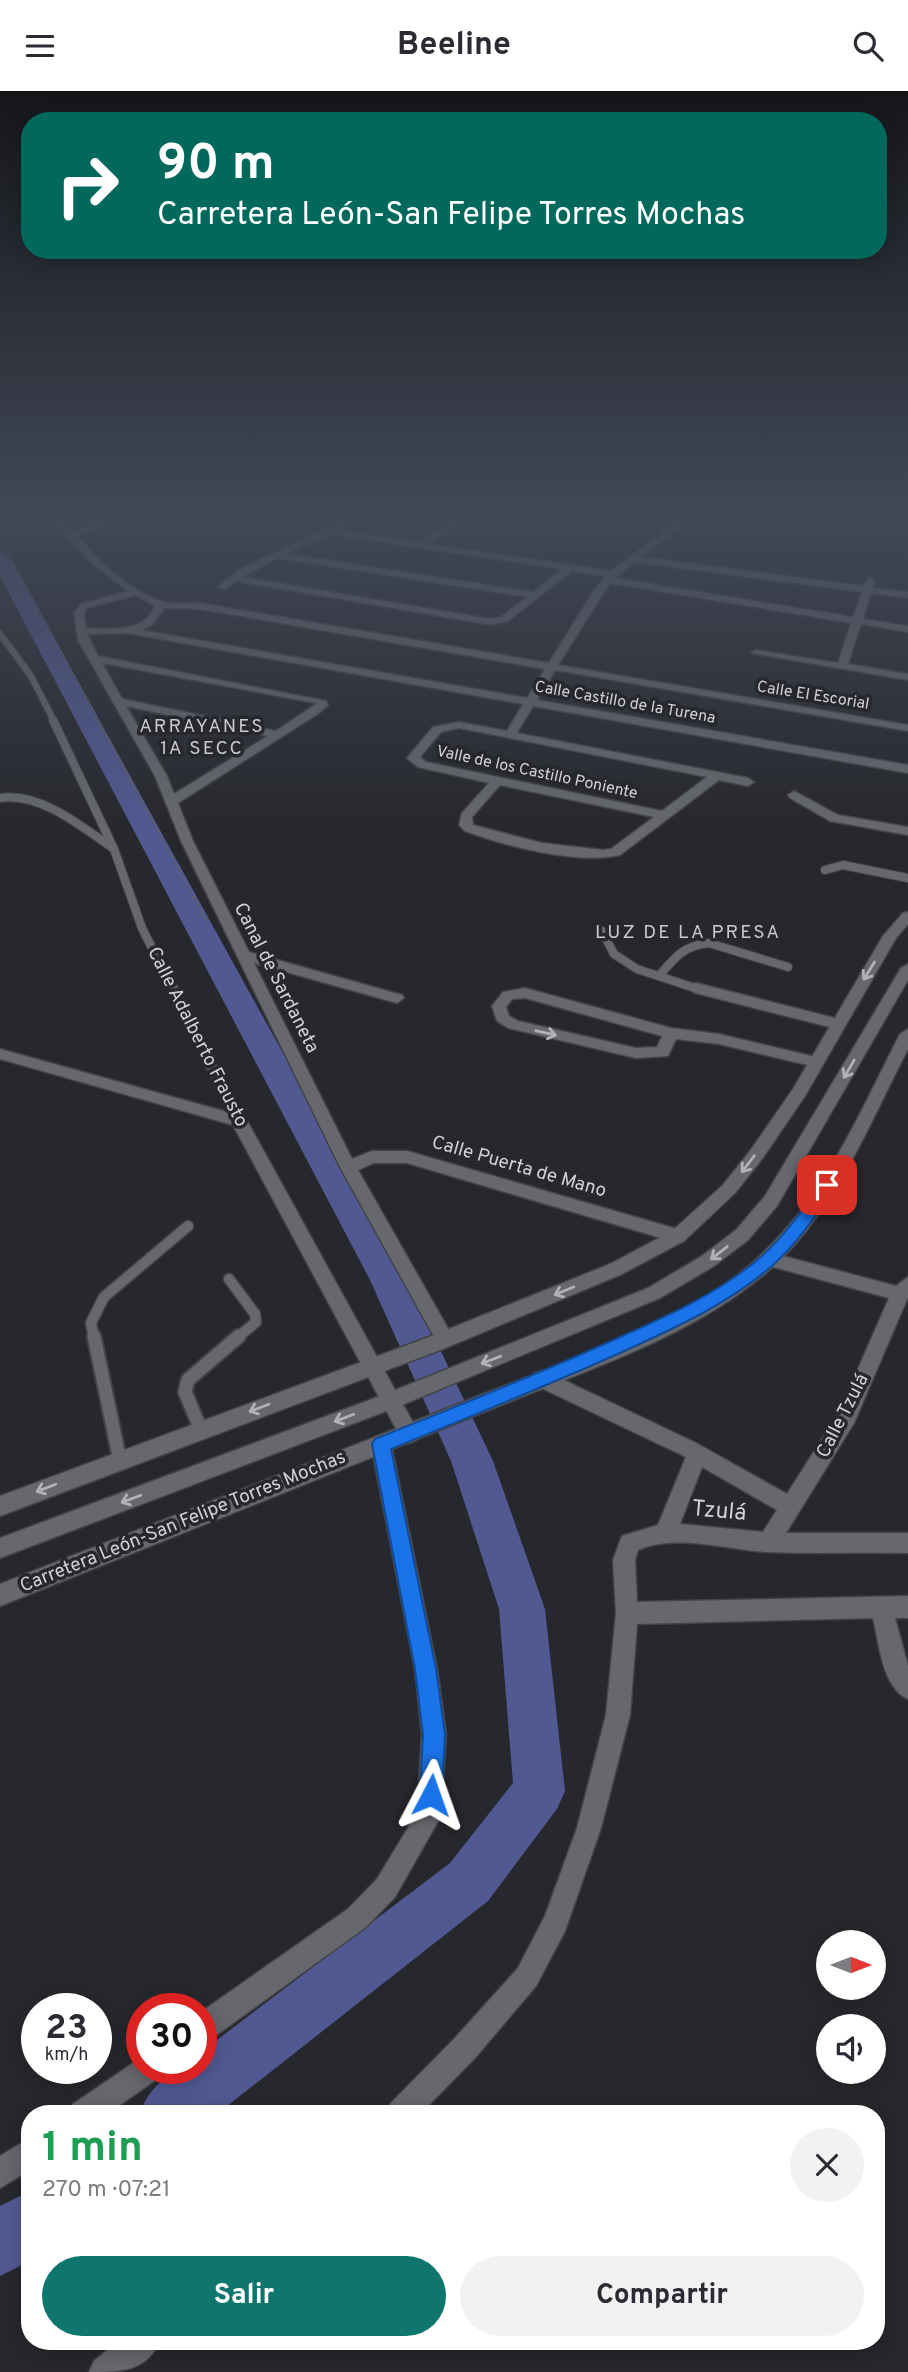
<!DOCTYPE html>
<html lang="es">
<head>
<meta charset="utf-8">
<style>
  :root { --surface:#fff; --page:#f2f2f3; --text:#2b2b33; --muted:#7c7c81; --accent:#0f766e }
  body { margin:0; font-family:Overpass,sans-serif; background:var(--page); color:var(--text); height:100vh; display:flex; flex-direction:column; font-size:26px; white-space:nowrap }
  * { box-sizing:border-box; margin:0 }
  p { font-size:23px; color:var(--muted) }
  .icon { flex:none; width:38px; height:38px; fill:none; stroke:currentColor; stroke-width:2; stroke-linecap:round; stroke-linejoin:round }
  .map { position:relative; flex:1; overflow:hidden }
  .drawer { position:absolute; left:21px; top:2014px; width:864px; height:245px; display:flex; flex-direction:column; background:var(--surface); border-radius:28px; box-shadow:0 4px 18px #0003 }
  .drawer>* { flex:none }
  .banner { position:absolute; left:21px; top:21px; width:866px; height:147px; border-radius:28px; box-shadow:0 4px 18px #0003; background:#00695c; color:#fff; overflow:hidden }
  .needle { width:46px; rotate:90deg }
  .controls { position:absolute; left:816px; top:1839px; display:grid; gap:14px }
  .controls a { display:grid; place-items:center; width:70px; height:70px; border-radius:50%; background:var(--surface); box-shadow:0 4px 18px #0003; font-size:35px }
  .speed { position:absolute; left:21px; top:1902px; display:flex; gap:14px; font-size:35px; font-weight:700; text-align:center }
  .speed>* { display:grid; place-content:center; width:91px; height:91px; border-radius:50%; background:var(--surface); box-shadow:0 4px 18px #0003; line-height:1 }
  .speed small { font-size:18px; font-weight:400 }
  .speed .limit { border:10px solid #d22; background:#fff; color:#111 }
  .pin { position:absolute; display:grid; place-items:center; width:60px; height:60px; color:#fff; margin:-30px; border-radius:14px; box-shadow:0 4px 10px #0006 }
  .me { position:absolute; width:77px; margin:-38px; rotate:4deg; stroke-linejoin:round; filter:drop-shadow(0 0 5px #0008) }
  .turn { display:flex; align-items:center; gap:24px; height:147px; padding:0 21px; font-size:32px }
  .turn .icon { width:91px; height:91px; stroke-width:2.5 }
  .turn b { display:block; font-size:49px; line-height:60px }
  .round { display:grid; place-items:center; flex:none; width:74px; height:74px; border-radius:37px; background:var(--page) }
  .headline { display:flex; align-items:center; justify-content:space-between; height:119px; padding:0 21px }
  h1 { font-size:42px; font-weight:700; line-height:52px; color:#1e9e55 }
  .primary-button { display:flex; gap:14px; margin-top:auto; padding:14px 21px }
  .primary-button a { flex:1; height:80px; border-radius:42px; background:var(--accent); color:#fff; font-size:28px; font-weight:700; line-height:80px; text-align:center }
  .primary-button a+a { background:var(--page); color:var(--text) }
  header { display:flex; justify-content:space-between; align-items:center; height:91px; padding:0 21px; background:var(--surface); font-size:32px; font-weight:700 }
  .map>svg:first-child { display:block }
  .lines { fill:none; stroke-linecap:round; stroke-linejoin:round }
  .river { fill:#515992; fill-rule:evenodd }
  .service-far3-casing { stroke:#424347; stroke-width:8 }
  .service-far2-casing { stroke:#424347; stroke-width:10 }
  .service-far1-casing { stroke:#424347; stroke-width:13 }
  .service-casing { stroke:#424347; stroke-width:17 }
  .minor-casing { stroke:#424347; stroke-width:3 }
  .tertiary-casing { stroke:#424347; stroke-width:3 }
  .secondary-casing { stroke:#424347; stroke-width:3 }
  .path-far1 { stroke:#5f6065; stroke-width:2; stroke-dasharray:2 2; stroke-linecap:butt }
  .path { stroke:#5f6065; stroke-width:2.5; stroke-dasharray:2.5 2.5; stroke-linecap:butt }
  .service-far3 { stroke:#66686d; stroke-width:6 }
  .service-far2 { stroke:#66686d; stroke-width:8 }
  .service-far1 { stroke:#66686d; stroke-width:10 }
  .service { stroke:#66686d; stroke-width:13 }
  .minor { fill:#66686d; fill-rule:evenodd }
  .tertiary { fill:#66686d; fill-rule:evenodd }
  .secondary { fill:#66686d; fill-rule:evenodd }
  .oneway { stroke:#b1b2b6 }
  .route { fill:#1a73e8; stroke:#114b97; stroke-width:2 }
  .labels { text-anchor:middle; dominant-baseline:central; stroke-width:7; stroke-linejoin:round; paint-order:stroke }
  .far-street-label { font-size:16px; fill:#d1d2d5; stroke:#27282d }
  .far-quarter-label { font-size:19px; letter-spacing:2px; fill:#c9cad0; stroke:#27282d }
  .street-label { font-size:19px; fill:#d1d2d5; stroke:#27282d }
  .near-street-label { font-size:23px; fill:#d1d2d5; stroke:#27282d }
</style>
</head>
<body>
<header><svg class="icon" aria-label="menu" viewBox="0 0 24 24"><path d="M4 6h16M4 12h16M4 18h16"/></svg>Beeline<svg class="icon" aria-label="search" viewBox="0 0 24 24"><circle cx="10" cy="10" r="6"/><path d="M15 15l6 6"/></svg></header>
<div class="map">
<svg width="908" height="2281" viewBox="0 0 908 2281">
  <rect width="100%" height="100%" fill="#27282d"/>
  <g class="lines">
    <path class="river" d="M0 461 10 467 402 1178 493 1370 545 1518 565 1700 557 1718 488 1810 217 2023H139C151 1994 169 1978 201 1978V1961L450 1772 513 1692 499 1518 451 1370 370 1189 0 485Z
      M30 2100V2170L0 2185V2115Z"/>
    <defs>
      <path id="service-far3" d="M0 543 31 585 54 630"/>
      <path id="service-far2" d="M53 629 114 758 142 837 173 899
        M0 707C41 701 82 736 114 758
        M825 779 843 774 908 787
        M602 840 614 863 637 878 701 899
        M659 885C674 867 684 854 709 852L788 876"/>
      <path id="service-far1" d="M172 897 239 1030
        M696 897 838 933
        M229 1188 255 1223 256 1231 237 1247
        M94 1247 91 1232 104 1206 188 1135"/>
      <path id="service" d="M94 1245 120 1370
        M201 1339 185 1301 188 1289 239 1245"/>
      <path id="minor" d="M48 422H57L73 441 116 422H127L77 445C100 471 128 499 161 510 172 514 188 512 200 512L549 572 594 499 606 485 572 480 508 530 491 534 236 490 225 498 217 496 242 477 359 422H370L337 439 419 451 453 428 450 422H461L460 431 429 453 611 480 689 422H698L641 466 863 495 870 487 875 490 873 497 908 501V507L871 502 863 528 908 535V541L861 533 848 573 908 583V589L751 562 756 559 838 572 851 532 610 492 558 574 908 634V640L555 579 537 609 908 674V682L533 615 517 642 748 687 754 691 748 695 719 689 620 764C576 774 506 755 465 740L459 734 462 722 489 692 418 676 407 667 433 636 459 631 507 640 523 613 127 542 87 543 98 565 326 610 328 614 319 622 178 712 193 750 249 861 402 904 404 907 397 912 254 872 352 1068 372 1060H407L684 1140 687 1145 684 1150 678 1152 407 1072H374L358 1079 454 1248 452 1253 445 1256 438 1253 340 1076 181 750 155 685 78 549 74 522 81 513 128 500 91 472ZM329 443 562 478 533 501 287 463ZM278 467 527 506 501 526 491 528 242 486ZM635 471 862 501 853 526 614 487ZM136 504 155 515C144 542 111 538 86 537L84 522 87 517ZM164 517 200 518 545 578 527 607 141 539 152 534ZM102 572 316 612V613L276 640 122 608ZM126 615 268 645 174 703 167 685ZM459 637 707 686 662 720 426 671 420 666 441 641ZM500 694 654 726 611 758 603 759 542 752 473 734 472 726Z
        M794 700 838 724 908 736V744L830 730 790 707 788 704Z
        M525 897 671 937 719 943 816 966 824 971 816 976 719 953 676 948 668 965 636 967 508 937 497 930 492 915 503 901ZM525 907 662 945 657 956 636 957 518 930 509 925 506 916 512 908Z
        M0 958 245 1026 416 1337 419 1343 416 1349 409 1352 402 1349 233 1034 0 968Z
        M768 1161 896 1195 908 1186V1206L854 1332 786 1442H908V1462C861 1461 814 1463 767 1461 726 1459 677 1442 638 1459L635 1469 637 1511 908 1505V1527H895L908 1575V1608C882 1597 879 1551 873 1527L637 1533 630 1624 601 1737 565 1840 536 1895 475 1967 420 2023H386L390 2013 455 1947 518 1877 545 1825 577 1737 606 1624 616 1522 613 1469 622 1445 658 1434 686 1366 535 1294 532 1288 535 1282 542 1280 549 1282 696 1352 787 1403 839 1321 889 1207 762 1173 759 1168 762 1163ZM702 1376 777 1419 763 1441 680 1433Z
        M381 1344 388 1347 391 1353 437 1578 446 1643 441 1725 395 1806 366 1836 211 1948 201 1952V1921L348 1818 377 1788 417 1722 422 1643 415 1578 371 1353 374 1347Z
        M142 1966V1978H161L157 1988 107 2023H69L73 2013Z
        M30 2047V2079L0 2097V2065Z
        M119 2250H160C146 2281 120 2281 89 2281L94 2270Z"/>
      <path id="tertiary" d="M908 821V833L896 847 805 1005 762 1068 735 1102 684 1150 622 1183 443 1258 0 1425V1405L429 1246 610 1173 672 1140 723 1094 750 1060 793 998 883 845 903 822Z"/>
      <path id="secondary" d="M908 873V889L777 1115 748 1149 714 1175 660 1207 397 1316 0 1467V1447L383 1304 648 1197 702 1165 736 1139 765 1105 901 877Z
        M908 938V958C870 1031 837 1116 775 1174 696 1246 586 1279 489 1319 327 1385 163 1450 0 1515V1493C160 1430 321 1368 481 1304 574 1267 691 1233 764 1161 827 1101 861 1019 900 943Z"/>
    </defs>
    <use href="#service-far3" class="service-far3-casing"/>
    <use href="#service-far2" class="service-far2-casing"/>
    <use href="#service-far1" class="service-far1-casing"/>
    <use href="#service" class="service-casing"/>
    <use href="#minor" class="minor-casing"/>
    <use href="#tertiary" class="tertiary-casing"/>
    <use href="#secondary" class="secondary-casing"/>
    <path class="path-far1" d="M0 447 99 630"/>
    <path class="path" d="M98 629 208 833"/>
    <use href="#service-far3" class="service-far3"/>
    <use href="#service-far2" class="service-far2"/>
    <use href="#service-far1" class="service-far1"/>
    <use href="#service" class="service"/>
    <use href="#minor" class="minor"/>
    <use href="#tertiary" class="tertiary"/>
    <use href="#secondary" class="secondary"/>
  </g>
  <defs><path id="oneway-shaft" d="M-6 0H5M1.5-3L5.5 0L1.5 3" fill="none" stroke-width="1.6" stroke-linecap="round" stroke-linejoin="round" transform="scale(1.75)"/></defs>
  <g class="oneway">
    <use href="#oneway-shaft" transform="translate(869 880) rotate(122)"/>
    <use href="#oneway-shaft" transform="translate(546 942) rotate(13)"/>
    <use href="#oneway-shaft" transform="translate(849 978) rotate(120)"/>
    <use href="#oneway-shaft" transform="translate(748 1073) rotate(128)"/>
    <use href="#oneway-shaft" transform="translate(719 1162) rotate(142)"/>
    <use href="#oneway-shaft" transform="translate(564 1200) rotate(158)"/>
    <use href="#oneway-shaft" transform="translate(491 1269) rotate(159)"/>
    <use href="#oneway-shaft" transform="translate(259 1317) rotate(159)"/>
    <use href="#oneway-shaft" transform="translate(344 1327) rotate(159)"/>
    <use href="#oneway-shaft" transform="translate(46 1397) rotate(159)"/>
    <use href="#oneway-shaft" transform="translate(131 1408) rotate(159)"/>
  </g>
  <linearGradient id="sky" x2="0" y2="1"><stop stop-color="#151619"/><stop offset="0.57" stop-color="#414857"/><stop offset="1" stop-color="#414857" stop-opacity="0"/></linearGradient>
  <rect width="908" height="741" fill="url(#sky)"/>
  <path class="route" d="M827 1089 835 1094C818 1123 797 1152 773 1174 731 1211 681 1234 631 1257 552 1293 471 1325 391 1358L436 1578 445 1643 442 1704 439 1712 431 1715 423 1712 420 1704 423 1643 415 1578 372 1353 375 1348C457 1315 539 1283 620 1246 669 1224 721 1201 762 1165 785 1144 805 1117 821 1090Z"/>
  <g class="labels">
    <g class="far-street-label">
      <text transform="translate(813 605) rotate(9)">Calle El Escorial</text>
      <text transform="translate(625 612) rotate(10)">Calle Castillo de la Turena</text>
      <text transform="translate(537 682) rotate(12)">Valle de los Castillo Poniente</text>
    </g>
    <g class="far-quarter-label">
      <text x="202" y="636">ARRAYANES<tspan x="202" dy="22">1A SECC</tspan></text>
      <text x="688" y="842">LUZ DE LA PRESA</text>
    </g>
    <g class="street-label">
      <text transform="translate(276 887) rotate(63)">Canal de Sardaneta</text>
      <text transform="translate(197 946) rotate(63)">Calle Adalberto Frausto</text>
      <text transform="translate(519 1076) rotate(16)">Calle Puerta de Mano</text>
      <text transform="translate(843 1325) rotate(-63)">Calle Tzulá</text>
      <text transform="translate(183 1431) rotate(-22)">Carretera León-San Felipe Torres Mochas</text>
    </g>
    <g class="near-street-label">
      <text transform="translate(719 1421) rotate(5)">Tzulá</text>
    </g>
  </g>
</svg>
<div class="controls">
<a><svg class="needle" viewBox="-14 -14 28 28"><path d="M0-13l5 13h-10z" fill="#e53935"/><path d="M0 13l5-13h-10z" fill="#7c7c81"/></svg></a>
<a><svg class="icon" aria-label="sound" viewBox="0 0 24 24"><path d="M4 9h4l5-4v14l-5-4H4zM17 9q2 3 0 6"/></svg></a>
</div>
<div class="speed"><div>23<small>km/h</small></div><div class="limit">30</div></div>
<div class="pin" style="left:827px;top:1094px;background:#d93025"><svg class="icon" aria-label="arrive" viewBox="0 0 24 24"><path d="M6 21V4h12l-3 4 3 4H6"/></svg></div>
<svg class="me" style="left:431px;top:1704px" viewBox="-20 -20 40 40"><path d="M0-17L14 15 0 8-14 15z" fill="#1a73e8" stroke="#fff" stroke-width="4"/></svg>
<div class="banner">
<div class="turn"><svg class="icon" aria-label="right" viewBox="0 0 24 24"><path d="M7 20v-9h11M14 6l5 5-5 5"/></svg><div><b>90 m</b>Carretera León-San Felipe Torres Mochas</div></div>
</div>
<section class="drawer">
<div class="headline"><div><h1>1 min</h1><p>270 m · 07:21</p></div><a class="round"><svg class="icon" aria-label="close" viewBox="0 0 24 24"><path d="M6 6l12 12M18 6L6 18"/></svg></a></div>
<div class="primary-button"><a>Salir</a><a>Compartir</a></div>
</section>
</div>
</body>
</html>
